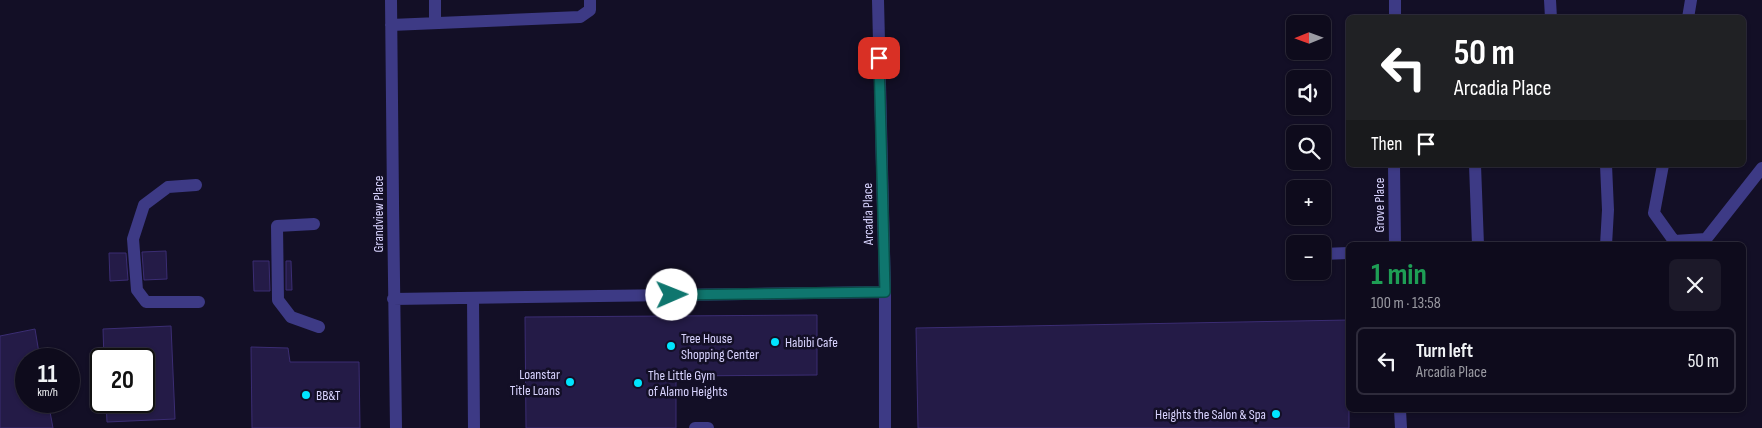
<!DOCTYPE html>
<html lang="en">
<head>
<meta charset="utf-8">
<style>
  :root { --surface:#0e0b1c; --page:#1c1929; --text:#f1f3f6; --muted:#9b9ba3; --line:#2e2b3b }
  body { margin:0; font-family:"Sofia Sans Condensed",sans-serif; background:var(--page); color:var(--text); height:100vh; display:flex; flex-direction:column; font-size:19px; white-space:nowrap }
  * { box-sizing:border-box; margin:0 }
  p { font-size:16px; color:var(--muted) }
  .icon { flex:none; width:28px; height:28px; fill:none; stroke:currentColor; stroke-width:2; stroke-linecap:round; stroke-linejoin:round }
  .map { position:relative; flex:1; overflow:hidden }
  .drawer { position:absolute; left:1346px; top:242px; width:400px; height:170px; display:flex; flex-direction:column; background:var(--surface); border-radius:8px; box-shadow:0 1px 4px #0004,0 0 0 1px var(--line) }
  .drawer>* { flex:none }
  .hud { position:absolute; left:1346px; top:15px; width:400px; height:152px; border-radius:8px; box-shadow:0 1px 4px #0004,0 0 0 1px var(--line); background:#202124; color:#fff; overflow:hidden }
  .needle { width:32px; rotate:269deg }
  .controls { position:absolute; left:1286px; top:15px; display:grid; gap:10px }
  .controls a { display:grid; place-items:center; width:45px; height:45px; border-radius:8px; background:var(--surface); box-shadow:0 1px 4px #0004,0 0 0 1px var(--line); font-size:25px }
  .speed { position:absolute; left:15px; top:348px; display:flex; gap:10px; font-size:25px; font-weight:700; text-align:center }
  .speed>* { display:grid; place-content:center; width:65px; height:65px; border-radius:50%; background:var(--surface); box-shadow:0 1px 4px #0004,0 0 0 1px var(--line); line-height:1 }
  .speed small { font-size:12px; font-weight:400 }
  .speed .limit { border:2px solid #111; border-radius:8px; background:#fff; color:#111 }
  .pin { position:absolute; display:grid; place-items:center; width:42px; height:42px; color:#fff; margin:-21px; border-radius:10px; box-shadow:0 2px 8px #0006 }
  .me { position:absolute; width:55px; margin:-28px; rotate:89deg; stroke-linejoin:round; filter:drop-shadow(0 0 4px #0008) }
  .turn { display:flex; align-items:center; gap:18px; height:105px; padding:0 25px; font-size:22px }
  .turn .icon { width:65px; height:65px; stroke-width:2.5 }
  .turn b { display:block; font-size:35px; line-height:42px }
  .then { display:flex; align-items:center; height:48px; padding:0 25px; background:#0003; gap:10px; font-size:19px }
  .round { display:grid; place-items:center; flex:none; width:52px; height:52px; border-radius:8px; background:var(--page) }
  .overview { display:flex; align-items:center; justify-content:space-between; height:85px; padding:0 25px }
  h1 { font-size:30px; font-weight:700; line-height:38px; color:#1e9e55 }
  ul { padding:0; list-style:none }
  li { display:flex; align-items:center; gap:15px; height:68px; margin:0 10px 8px; padding:0 15px; border:2px solid var(--line); border-radius:8px }
  li div { flex:1 }
  li b { display:block; font-size:19px }
  li em { font-style:normal }
  .map>svg:first-child { display:block }
  .building { fill:#241b47; stroke:#3b2d73 }
  .lines { fill:none; stroke-linecap:round; stroke-linejoin:round }
  .minor { stroke:#3d3a85; stroke-width:12 }
  .route-casing { stroke:#0a4d48; stroke-width:12 }
  .route { stroke:#0f766e; stroke-width:9 }
  .poi-dot { fill:#00e5ff; stroke:#130f26; stroke-width:2 }
  .labels { text-anchor:middle; dominant-baseline:central; stroke-width:5; stroke-linejoin:round; paint-order:stroke }
  .street-label { font-size:14px; fill:#d9d4ff; stroke:#130f26 }
  .poi-label { font-size:14px; fill:#d9d4ff; stroke:#130f26; text-anchor:start }
</style>
</head>
<body>
<div class="map">
<svg width="1762" height="428" viewBox="0 0 1762 428">
  <rect width="100%" height="100%" fill="#130f26"/>
  <path class="building" d="M166 251 167 279 144 280 142 252Z
    M109 253H126L128 280 110 281Z
    M253 261H269L270 291H254Z
    M286 261H291L292 290H286Z
    M817 315V375L676 376V428H526L525 317Z
    M1349 320V428H918L916 328Z
    M171 326 175 419 107 422 106 401H144V359H104L103 329Z
    M35 329 40 359H26V401H48L53 428H0V336Z
    M251 347 288 348 290 362H359L360 428H252Z"/>
  <g class="lines">
    <path class="minor" d="M391 0C393 143 393 285 396 428
      M435 0V23
      M878 0 885 292V428
      M1550 0 1551 18
      M1395 18V0
      M1688 18 1691 0
      M391 25 580 17 590 10V0
      M1394 165 1395 245
      M1475 165 1478 245
      M1606 165 1608 210 1606 245
      M1663 165 1654 213 1674 241 1706 239 1762 168
      M196 185 168 187 144 205 133 239 137 290 146 302H199
      M314 224 277 226 278 300 291 317 319 327
      M1322 254 1349 253
      M473 298 474 428
      M393 299 885 292
      M1400 410 1401 428
      M695 428H708"/>
  </g>
  <g class="lines">
    <defs>
      <path id="route" d="M672 295 885 292 879 58"/>
    </defs>
    <use href="#route" class="route-casing"/>
    <use href="#route" class="route"/>
  </g>
  <g class="poi-dot">
    <circle cx="775" cy="342" r="5"/>
    <circle cx="671" cy="346" r="5"/>
    <circle cx="570" cy="382" r="5"/>
    <circle cx="638" cy="383" r="5"/>
    <circle cx="306" cy="395" r="5"/>
    <circle cx="1276" cy="414" r="5"/>
  </g>
  <g class="labels">
    <g class="street-label">
      <text transform="translate(1379 205) rotate(-90)">Grove Place</text>
      <text transform="translate(378 214) rotate(-90)">Grandview Place</text>
      <text transform="translate(868 214) rotate(-91)">Arcadia Place</text>
    </g>
    <g class="poi-label">
      <text x="681" y="338">Tree House<tspan x="681" dy="16">Shopping Center</tspan></text>
      <text x="785" y="342">Habibi Cafe</text>
      <text x="560" y="374" text-anchor="end">Loanstar<tspan x="560" dy="16">Title Loans</tspan></text>
      <text x="648" y="375">The Little Gym<tspan x="648" dy="16">of Alamo Heights</tspan></text>
      <text x="316" y="395">BB&amp;T</text>
      <text x="1266" y="414" text-anchor="end">Heights the Salon &amp; Spa</text>
    </g>
  </g>
</svg>
<div class="controls">
<a><svg class="needle" viewBox="-14 -14 28 28"><path d="M0-13l5 13h-10z" fill="#e53935"/><path d="M0 13l5-13h-10z" fill="#9b9ba3"/></svg></a>
<a><svg class="icon" aria-label="sound" viewBox="0 0 24 24"><path d="M4 9h4l5-4v14l-5-4H4zM17 9q2 3 0 6"/></svg></a>
<a><svg class="icon" aria-label="search" viewBox="0 0 24 24"><circle cx="10" cy="10" r="6"/><path d="M15 15l6 6"/></svg></a>
<a>+</a>
<a>−</a>
</div>
<div class="speed"><div>11<small>km/h</small></div><div class="limit">20</div></div>
<div class="pin" style="left:879px;top:58px;background:#d93025"><svg class="icon" aria-label="arrive" viewBox="0 0 24 24"><path d="M6 21V4h12l-3 4 3 4H6"/></svg></div>
<svg class="me" style="left:672px;top:295px" viewBox="-20 -20 40 40"><circle r="19" fill="#fff"/><path d="M0-13L10 11 0 6-10 11z" fill="#0f766e"/></svg>
<div class="hud">
<div class="turn"><svg class="icon" aria-label="left" viewBox="0 0 24 24"><path d="M17 20v-9H6M10 6l-5 5 5 5"/></svg><div><b>50 m</b>Arcadia Place</div></div>
<div class="then">Then<svg class="icon" aria-label="arrive" viewBox="0 0 24 24"><path d="M6 21V4h12l-3 4 3 4H6"/></svg></div>
</div>
<section class="drawer">
<div class="overview"><div><h1>1 min</h1><p>100 m · 13:58</p></div><a class="round"><svg class="icon" aria-label="close" viewBox="0 0 24 24"><path d="M6 6l12 12M18 6L6 18"/></svg></a></div>
<ul>
<li><svg class="icon" aria-label="left" viewBox="0 0 24 24"><path d="M17 20v-9H6M10 6l-5 5 5 5"/></svg><div><b>Turn left</b><p>Arcadia Place</p></div><em>50 m</em></li>
</ul>
</section>
</div>
</body>
</html>
